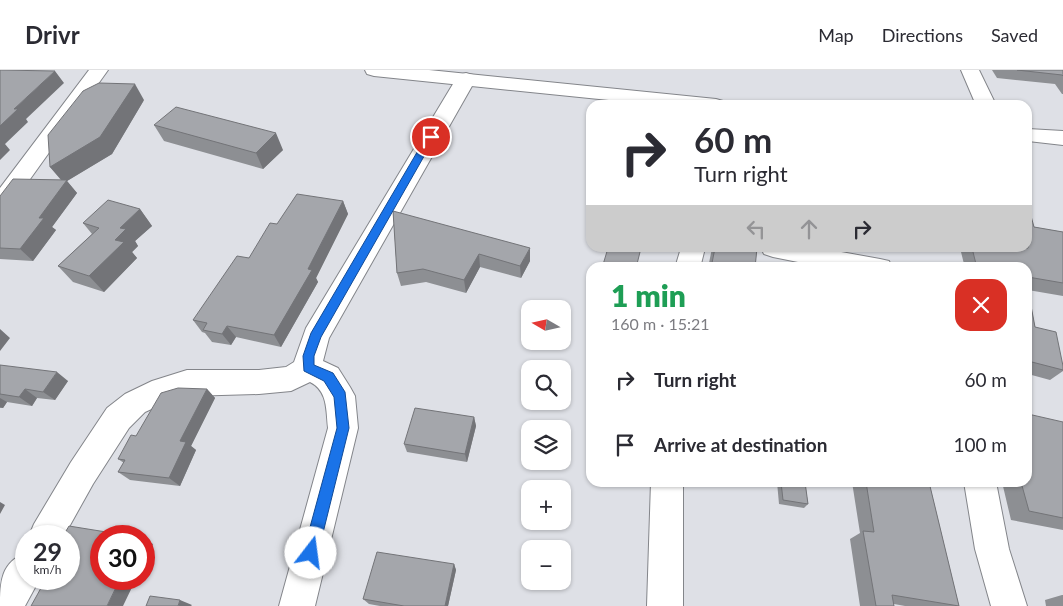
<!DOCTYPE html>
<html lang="en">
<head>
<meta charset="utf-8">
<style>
  :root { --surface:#fff; --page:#f7f7f7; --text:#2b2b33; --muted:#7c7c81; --line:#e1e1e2 }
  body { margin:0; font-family:Lato,sans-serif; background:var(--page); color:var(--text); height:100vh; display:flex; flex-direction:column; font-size:19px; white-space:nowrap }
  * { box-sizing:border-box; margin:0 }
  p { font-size:16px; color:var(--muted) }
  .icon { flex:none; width:28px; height:28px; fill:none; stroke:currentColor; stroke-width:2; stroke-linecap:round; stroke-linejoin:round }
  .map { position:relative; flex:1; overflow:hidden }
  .panel { position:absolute; left:586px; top:192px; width:446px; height:225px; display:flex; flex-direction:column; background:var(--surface); border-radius:15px; box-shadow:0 1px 4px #0004 }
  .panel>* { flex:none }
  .guide { position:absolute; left:586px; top:30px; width:446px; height:152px; border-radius:15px; box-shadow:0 1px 4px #0004; background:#fff; color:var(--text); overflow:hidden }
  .needle { width:32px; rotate:279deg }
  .buttons { position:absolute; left:521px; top:230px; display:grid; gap:10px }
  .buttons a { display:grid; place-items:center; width:50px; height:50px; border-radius:10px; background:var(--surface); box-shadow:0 1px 4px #0004; font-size:25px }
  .speed { position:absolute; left:15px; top:455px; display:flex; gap:10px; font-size:25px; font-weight:700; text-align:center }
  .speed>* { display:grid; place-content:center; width:65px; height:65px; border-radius:50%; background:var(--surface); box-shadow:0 1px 4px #0004; line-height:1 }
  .speed small { font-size:12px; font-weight:400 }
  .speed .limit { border:8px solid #d22; background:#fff; color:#111 }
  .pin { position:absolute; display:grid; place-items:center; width:42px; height:42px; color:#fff; margin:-21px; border:2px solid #fff; border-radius:50%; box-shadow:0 1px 5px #0007 }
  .me { position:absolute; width:55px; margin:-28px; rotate:15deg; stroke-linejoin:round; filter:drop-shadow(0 0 4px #0008) }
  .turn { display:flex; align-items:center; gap:18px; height:105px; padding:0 25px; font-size:22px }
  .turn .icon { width:65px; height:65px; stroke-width:2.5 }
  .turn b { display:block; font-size:35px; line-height:42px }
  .lanes { display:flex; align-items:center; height:48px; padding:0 25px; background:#0003; justify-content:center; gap:25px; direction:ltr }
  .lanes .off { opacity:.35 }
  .round { display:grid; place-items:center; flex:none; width:52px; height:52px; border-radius:15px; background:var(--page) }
  .head { display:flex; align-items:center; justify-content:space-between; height:85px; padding:0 25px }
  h1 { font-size:30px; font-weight:800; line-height:38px; color:#1e9e55 }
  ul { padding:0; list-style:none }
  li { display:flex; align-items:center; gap:15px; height:65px; padding:0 25px }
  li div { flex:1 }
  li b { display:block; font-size:19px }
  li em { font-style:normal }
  header { display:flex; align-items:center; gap:30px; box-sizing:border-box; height:70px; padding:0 25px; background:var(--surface); border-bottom:1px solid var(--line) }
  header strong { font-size:24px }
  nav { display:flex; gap:28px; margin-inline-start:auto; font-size:18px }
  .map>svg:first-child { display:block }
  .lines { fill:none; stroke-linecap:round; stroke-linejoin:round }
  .minor-casing { stroke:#83858a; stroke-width:2 }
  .major-casing { stroke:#83858a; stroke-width:2 }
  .minor { fill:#fff; fill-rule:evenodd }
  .major { fill:#fff; fill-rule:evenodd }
  .wall { fill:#8d8f93 }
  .shaded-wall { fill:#737478 }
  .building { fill:#a4a6ab; stroke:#737478 }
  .route { fill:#1a73e8; stroke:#114b97 }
</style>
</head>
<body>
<header>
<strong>Drivr</strong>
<nav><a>Map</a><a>Directions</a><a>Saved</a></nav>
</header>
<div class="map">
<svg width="1063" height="536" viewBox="0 0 1063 536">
  <rect width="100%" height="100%" fill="#dee0e6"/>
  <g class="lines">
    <defs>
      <path id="minor" d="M89 0H108L8 140 0 142V118Z
        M961 0H979L996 35H976Z
        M466 3 473 5 476 9 329 268 323 291 338 298 350 317 355 326 358 358 315 536H279L328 358C326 340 328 321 310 312L291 321 259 324 187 326 169 331 145 342 129 358 93 414 64 466H29L34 454 71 392 107 338 125 324 152 311 187 300H259L286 297 294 292 306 258 456 9 459 5Z
        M681 178H705L700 198H675Z
        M761 178H819L880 189 889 191 892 198H828L773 187 764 184Z
        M651 412H683V536H647Z
        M964 412H996L1009 479 1027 536H991L975 479Z
        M26 483V509H40L38 512 25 536H0C0 512 1 492 26 483Z"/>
      <path id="major" d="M365 0H429L716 29 723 31 726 35H658L374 6 367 4Z
        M1028 59 1063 61V75L1028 71Z"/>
    </defs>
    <use href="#minor" class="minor-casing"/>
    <use href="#major" class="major-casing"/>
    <use href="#minor" class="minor"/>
    <use href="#major" class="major"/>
  </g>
  <path class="wall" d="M992 0H1063V24H1062L1055 14 997 8Z
    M144 30 112 84 67 111 77 123 52 157 56 160 33 191 0 189V126L61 110 50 97Z
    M154 55 283 80 263 99 164 71Z
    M343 131 348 144 316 208 318 212 281 277 236 267 231 275 212 272 205 263 202 262 193 250 249 188 277 154Z
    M140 139 152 156 135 171 138 176 132 182 137 188 104 222 73 212 58 196 92 164 83 153Z
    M393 141 530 191 521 208 480 197 466 223 426 212 401 216 397 203Z
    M1034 157 1063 162V226L1028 220V198H965L960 178H1028Z
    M712 178H757L755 198H708Z
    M1028 220 1035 257 1063 296V301L1050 310 1028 304Z
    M591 234V260L586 259 588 244Z
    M0 295 68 311 55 330 37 328 32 336 7 332 3 338H0Z
    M207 319 215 328 191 376 196 380 180 416 130 410 118 402 124 393 118 389 136 366Z
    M474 347 476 356 467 392 407 382 404 374Z
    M1063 352V460L1011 450 1002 412H1028Z
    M777 412H805L808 434 804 438 779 434Z
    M852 412H929L959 536H905L894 534V536H860L850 469 860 463Z
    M454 494 456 500 448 536H380L369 534 363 529Z
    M1062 525H1063V536H1046L1045 530Z"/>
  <path class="shaded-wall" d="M55 1 64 13 26 49 28 52 5 74 10 80 0 90V56L14 39Z
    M135 14 144 30 112 84 67 111 77 123 52 157 56 160 33 191 20 179 39 148 64 113 50 97Z
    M276 63 283 80 263 99 256 83Z
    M343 131 348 144 316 208 318 212 281 277 274 265Z
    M140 139 152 156 135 171 138 176 132 182 137 188 104 222 89 206 115 170 120 158Z
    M530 178V191L521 208 520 196Z
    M479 184 480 197 466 223 464 210Z
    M227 256 236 267 231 275 222 264Z
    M0 259 10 268 0 281Z
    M57 302 68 311 55 330 43 322Z
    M25 319 37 328 32 336 19 327Z
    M207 319 215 328 191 376 196 380 180 416 169 408 180 371Z
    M0 328 7 332 3 338 0 337Z
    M474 347 476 356 467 392 465 384Z
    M0 432 5 435 0 444Z
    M144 469 153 474 144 493Z
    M454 494 456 500 448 536H445Z
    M120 509H136L123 536H107Z
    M180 530 192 535 191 536H178Z"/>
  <path class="building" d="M0 0 55 1 14 39H18L0 56Z
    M1017 0H1063V6L1062 5Z
    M99 13 135 14 100 67 50 97 48 65 83 21Z
    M176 37 276 63 256 83 154 55Z
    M13 109 67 110 39 148H44L20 179 0 178V126Z
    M297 124 343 131 308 199 312 200 274 265 227 256 222 264 203 260 207 253 193 250 237 186 249 188 270 153 277 154Z
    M108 130 140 139 120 158 126 159 115 170 124 172 89 206 58 196 99 158 83 153Z
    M1028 135 1034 157 1063 162V213L1028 207V198H977L972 178H1028Z
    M393 141 530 178 520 196 479 184 464 210 423 199 397 203Z
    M608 178H641L636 198H602Z
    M715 178H757L755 198H711Z
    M1028 220 1035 257 1056 262 1063 296V300L1028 291Z
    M591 234V245L588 244Z
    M0 295 57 302 43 322 25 319 19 327 0 324Z
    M178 318 207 319 180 371 186 372 169 408 118 402 125 390 118 389 131 365 136 366 161 323Z
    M415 338 474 347 465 384 404 374Z
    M1028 344 1063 352V448L1029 441 1021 412H1028Z
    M781 412H805L808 434 783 430Z
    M866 412H929L959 536 892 525 894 536H876L863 461 874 462Z
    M69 456 131 466H101V509H120L107 536H31L46 509H69V466H63Z
    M377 482 454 494 445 536H404L363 529Z
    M150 526 180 530 178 536H146Z"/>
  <path class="route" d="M431 64 435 67 321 267 314 286V295L333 303 345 322 349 358 318 483 316 488 311 490 306 488 303 483 337 358 334 327 324 311 304 301 303 286 311 263 426 67Z"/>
</svg>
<div class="buttons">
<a><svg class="needle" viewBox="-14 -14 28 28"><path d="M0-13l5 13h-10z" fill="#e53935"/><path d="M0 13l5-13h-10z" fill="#7c7c81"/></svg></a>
<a><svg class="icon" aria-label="search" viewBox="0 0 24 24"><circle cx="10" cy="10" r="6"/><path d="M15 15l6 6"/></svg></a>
<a><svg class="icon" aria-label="layers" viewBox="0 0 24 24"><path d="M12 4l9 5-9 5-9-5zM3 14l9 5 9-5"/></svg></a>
<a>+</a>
<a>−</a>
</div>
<div class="speed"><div>29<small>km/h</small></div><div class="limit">30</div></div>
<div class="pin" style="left:431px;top:67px;background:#d93025"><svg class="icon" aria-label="arrive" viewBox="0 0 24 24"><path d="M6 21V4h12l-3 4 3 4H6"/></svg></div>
<svg class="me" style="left:311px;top:483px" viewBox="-20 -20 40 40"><circle r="19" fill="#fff"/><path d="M0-13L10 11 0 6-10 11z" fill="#1a73e8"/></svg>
<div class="guide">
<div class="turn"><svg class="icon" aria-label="right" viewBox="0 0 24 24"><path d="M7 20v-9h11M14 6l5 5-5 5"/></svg><div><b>60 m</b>Turn right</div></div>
<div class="lanes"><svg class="icon off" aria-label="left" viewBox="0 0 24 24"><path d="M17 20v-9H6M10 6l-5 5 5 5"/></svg><svg class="icon off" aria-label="ahead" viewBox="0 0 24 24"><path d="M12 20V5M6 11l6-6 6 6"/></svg><svg class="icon" aria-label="right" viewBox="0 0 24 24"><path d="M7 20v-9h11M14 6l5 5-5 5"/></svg></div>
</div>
<section class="panel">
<div class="head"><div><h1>1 min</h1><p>160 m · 15:21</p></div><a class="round" style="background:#d93025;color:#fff"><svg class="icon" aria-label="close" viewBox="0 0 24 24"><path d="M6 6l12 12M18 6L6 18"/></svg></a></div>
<ul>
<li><svg class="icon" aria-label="right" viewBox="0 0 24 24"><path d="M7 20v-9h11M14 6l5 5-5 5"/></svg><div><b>Turn right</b></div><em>60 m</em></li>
<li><svg class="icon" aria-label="arrive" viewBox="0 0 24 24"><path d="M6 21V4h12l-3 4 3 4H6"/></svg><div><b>Arrive at destination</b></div><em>100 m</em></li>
</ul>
</section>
</div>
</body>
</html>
